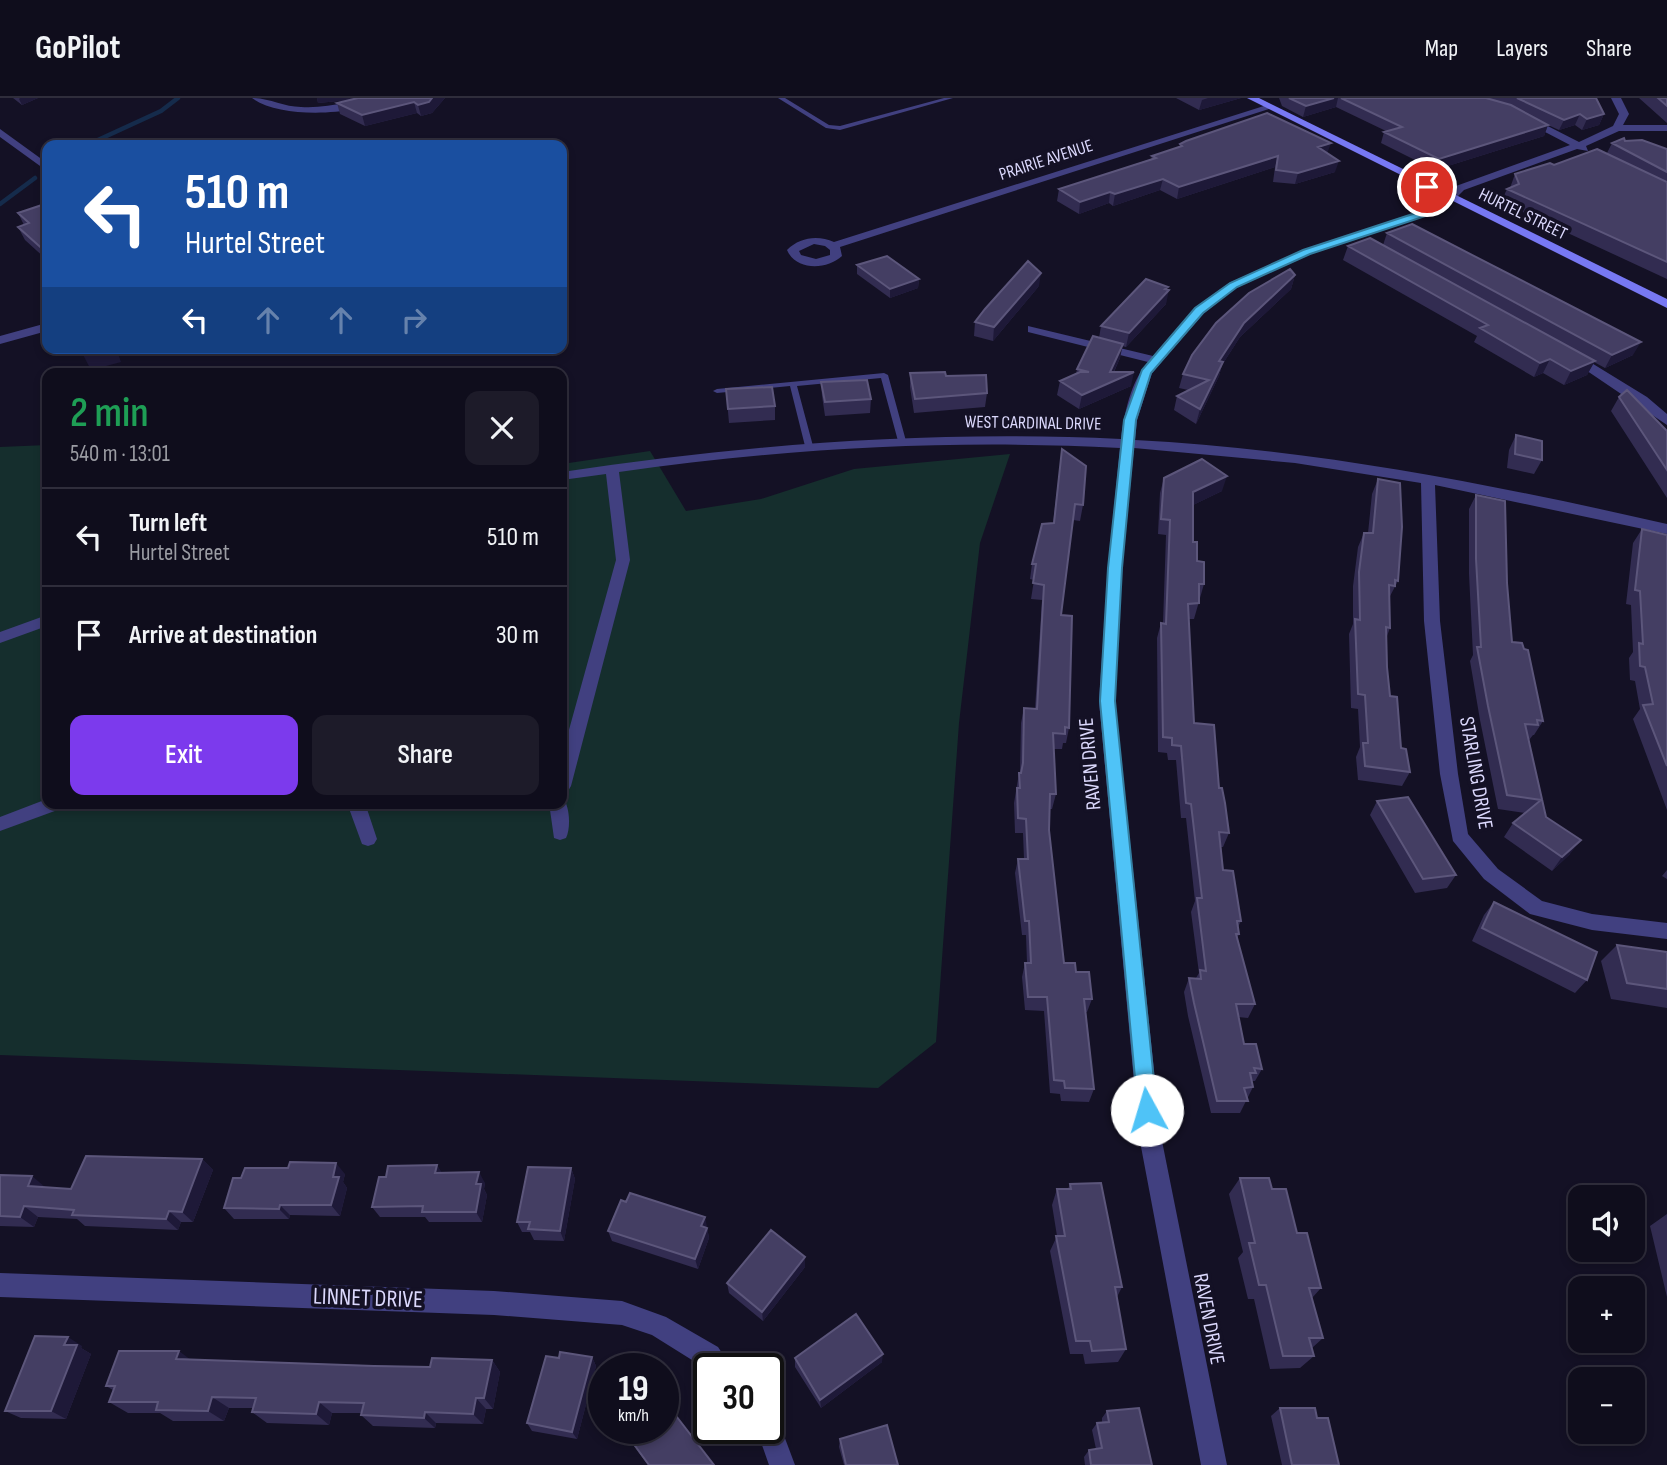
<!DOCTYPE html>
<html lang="en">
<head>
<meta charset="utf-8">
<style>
  :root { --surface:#0f0d1c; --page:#1d1b29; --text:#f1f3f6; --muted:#9b9ca3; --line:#2f2d3b; --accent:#7c3aed }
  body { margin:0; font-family:"Sofia Sans Condensed",sans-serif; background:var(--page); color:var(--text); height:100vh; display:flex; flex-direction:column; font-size:26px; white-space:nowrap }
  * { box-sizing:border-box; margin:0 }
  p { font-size:23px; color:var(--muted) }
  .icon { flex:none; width:38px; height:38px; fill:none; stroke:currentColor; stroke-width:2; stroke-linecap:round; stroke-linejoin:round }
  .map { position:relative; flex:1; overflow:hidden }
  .panel { position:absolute; left:42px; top:270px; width:525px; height:441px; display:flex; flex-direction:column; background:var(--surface); border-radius:14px; box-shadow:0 4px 10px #0003,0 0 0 2px var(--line) }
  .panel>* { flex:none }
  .guide { position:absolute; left:42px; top:42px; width:525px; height:214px; border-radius:14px; box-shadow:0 4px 10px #0003,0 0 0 2px var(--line); background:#1a4fa0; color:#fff; overflow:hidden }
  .fabs { position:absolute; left:1568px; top:1087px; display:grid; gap:14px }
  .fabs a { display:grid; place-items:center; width:77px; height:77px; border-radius:14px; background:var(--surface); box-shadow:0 4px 10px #0003,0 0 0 2px var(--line); font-size:35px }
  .speed { position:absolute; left:588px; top:1255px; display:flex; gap:14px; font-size:35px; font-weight:700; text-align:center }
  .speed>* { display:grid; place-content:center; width:91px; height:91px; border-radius:50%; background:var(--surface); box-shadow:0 4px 10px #0003,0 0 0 2px var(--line); line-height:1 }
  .speed small { font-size:18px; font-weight:400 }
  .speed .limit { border:4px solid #111; border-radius:10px; background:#fff; color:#111 }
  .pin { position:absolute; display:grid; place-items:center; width:60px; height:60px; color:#fff; margin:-30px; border:4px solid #fff; border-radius:50%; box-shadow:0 2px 7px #0007 }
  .me { position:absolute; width:77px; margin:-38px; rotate:354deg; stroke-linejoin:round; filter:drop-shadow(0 0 5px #0008) }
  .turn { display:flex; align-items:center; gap:24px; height:147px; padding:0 28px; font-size:32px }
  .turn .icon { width:91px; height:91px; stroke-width:2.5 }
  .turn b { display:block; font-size:49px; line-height:60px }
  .lanes { display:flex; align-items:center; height:66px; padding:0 28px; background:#0003; justify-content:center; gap:35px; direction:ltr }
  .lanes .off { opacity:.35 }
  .round { display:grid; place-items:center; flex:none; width:74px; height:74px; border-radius:14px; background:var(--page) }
  .summary { display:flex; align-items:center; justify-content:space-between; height:119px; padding:0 28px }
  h1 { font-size:42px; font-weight:600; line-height:52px; color:#1e9e55 }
  .primary-button { display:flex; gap:14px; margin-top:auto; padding:14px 28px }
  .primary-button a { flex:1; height:80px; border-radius:14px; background:var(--accent); color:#fff; font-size:28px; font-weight:600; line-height:80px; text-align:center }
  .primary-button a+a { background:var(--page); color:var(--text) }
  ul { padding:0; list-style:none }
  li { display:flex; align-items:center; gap:21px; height:98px; padding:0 28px; border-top:2px solid var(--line) }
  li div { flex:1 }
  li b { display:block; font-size:26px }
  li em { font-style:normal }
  header { display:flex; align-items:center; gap:42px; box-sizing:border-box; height:98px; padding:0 35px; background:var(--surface); border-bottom:2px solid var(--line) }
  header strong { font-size:33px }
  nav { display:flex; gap:38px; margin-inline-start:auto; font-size:24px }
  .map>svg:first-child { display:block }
  .green { fill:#152e2d }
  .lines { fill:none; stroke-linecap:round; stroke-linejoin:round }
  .stream { stroke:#152b4b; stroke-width:4.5 }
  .lane { fill:#414080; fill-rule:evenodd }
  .street { fill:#414080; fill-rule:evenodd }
  .secondary { fill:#7778f3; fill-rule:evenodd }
  .wall { fill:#322c51 }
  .shaded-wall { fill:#1e1938 }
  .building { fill:#443e63; stroke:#5c567b; stroke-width:2 }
  .route { fill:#4fc3f7; stroke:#337fa1; stroke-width:2 }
  .labels { text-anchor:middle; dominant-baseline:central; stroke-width:7; stroke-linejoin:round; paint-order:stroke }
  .far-street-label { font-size:18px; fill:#dbd8fc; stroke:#141125 }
  .street-label { font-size:21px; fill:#dbd8fc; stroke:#141125 }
  .near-street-label { font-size:24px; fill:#dbd8fc; stroke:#141125 }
</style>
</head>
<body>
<header>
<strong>GoPilot</strong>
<nav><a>Map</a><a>Layers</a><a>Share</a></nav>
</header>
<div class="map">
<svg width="1667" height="1367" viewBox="0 0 1667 1367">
  <rect width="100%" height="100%" fill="#141125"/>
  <path class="green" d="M47 347V705H562V366L650 353 686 413 761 401 854 371 1010 356 980 445 959 625 936 944 878 990 0 957V349Z"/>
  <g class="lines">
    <path class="stream" d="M87 47 161 13 178 0
      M0 106 35 80"/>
    <path class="lane" d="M778 0H785L829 27 840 28 944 0H953L840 32 826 30Z
      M884 275 888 277 906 343 905 345H902L898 343 881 280 797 288 813 348 809 350 805 348 790 288 717 295 713 293 717 291Z"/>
    <path class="street" d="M252 0C269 0 284 9 301 9 330 11 357 0 385 0 357 18 280 21 252 0Z
      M1611 0H1621L1629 16 1623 27H1667V33H1619L1586 48 1588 53 1577 51 1464 92 1444 112 1311 156 1237 189 1203 216 1152 275 1137 322 1135 342C1314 351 1492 386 1667 426V436L1435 387 1440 523 1458 676 1468 736 1498 771 1542 803 1592 816 1667 825V841L1592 832 1530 816 1484 781 1453 743 1440 676 1424 523 1421 385 1295 365 1134 350 1122 470 1115 603 1161 1038 1227 1367H1201L1139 1038 1099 603 1108 470 1120 350C954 341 785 350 619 374L630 462 571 688 568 693 562 695V657L616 462 606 376 562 382V374C747 346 934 332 1121 341 1124 316 1131 283 1148 264L1028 234V228L1153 258 1195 210 1229 185 1303 152 1436 108 1456 88 1570 47 1522 22V18H1528L1579 44 1613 28 1619 16Z
      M1267 7 1275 9 840 149 842 158C827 172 796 173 787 152 800 139 818 137 834 144ZM814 146 825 148 830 152V157L816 161 801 157 799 153Z
      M0 31 47 65V73L0 39Z
      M47 225V233L0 246V238Z
      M1572 253 1647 299 1667 316V327L1568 260 1566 257Z
      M47 517V528L0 545V534Z
      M562 699C570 707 571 730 566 740L560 742 554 740 549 705H562Z
      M47 701V705H66L63 710 0 733V719Z
      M347 705H365L377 741 374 746 368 748 362 746Z
      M0 1175 494 1193 622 1203 666 1219 718 1249 732 1270H709V1276L700 1267 652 1237 622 1227 494 1217 0 1199Z
      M768 1316 777 1319 795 1367H769L756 1330H768Z"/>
    <path class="secondary" d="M1247 0H1259L1667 201V210Z"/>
  </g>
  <path class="wall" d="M13 0H38L22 7Z
    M317 0H445L432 15 421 18 417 15 365 28 340 16 337 5 349 2 318 5Z
    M1176 0H1241L1199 12Z
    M1279 0H1596L1604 16 1599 27 1582 32 1575 27 1559 32 1548 27 1544 38 1435 72 1381 45 1384 34 1386 33 1336 9 1303 19 1282 8Z
    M1639 0H1667V25Z
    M1625 43 1667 51V181L1501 104 1507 91 1510 90 1515 76 1607 55 1612 45Z
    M1180 46 1328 55 1335 74 1295 86 1273 84 1275 69 1177 101 1160 92 1113 108 1109 105 1079 116 1057 103 1059 91 1151 61 1152 58 1179 49Z
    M47 112V162L25 142 18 129 24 127 18 115Z
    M1387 135 1633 257 1605 270 1594 264 1587 277 1564 287 1543 275 1534 279 1474 244 1477 238 1343 162 1348 148 1383 147Z
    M857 167 919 181 918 190 890 200 857 176Z
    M1295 177 1291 191 1240 239 1222 267 1219 278 1196 326 1174 312 1177 298 1188 292 1179 290 1183 276Z
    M1039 188 993 243 974 238 975 224Z
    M1167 192 1166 206 1126 249 1122 248 1120 260 1114 274 1131 288 1079 311 1057 297 1060 283 1076 276 1077 271 1099 240 1101 228Z
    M910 275 946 278 987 295 985 309 914 315 910 289Z
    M821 284 871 301 870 315 825 318 822 298Z
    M726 291 775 308V322L729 325Z
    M1619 299 1667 333V400L1611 313Z
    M1516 337 1542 362 1534 376 1507 370 1509 352Z
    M1062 351 1083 407 1080 423 1073 422 1061 517 1069 630 1066 645H1063L1062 651H1053L1056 696 1052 711H1049V732L1064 865 1076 874 1092 901 1087 914H1086L1094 991 1089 1004 1061 1003 1060 996 1050 995 1044 913 1025 912 1022 879 1025 865H1027L1026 837H1022L1015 775 1018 761H1024L1023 735H1015L1014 705 1019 675H1020L1021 625 1024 610 1035 611 1042 502 1031 501 1034 482 1030 481 1032 466 1053 425Z
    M1164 380 1222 393 1193 407V444L1204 486 1194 521H1189L1194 625 1219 690 1229 735 1223 749H1221L1223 772 1241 823 1238 829 1239 836 1237 841 1255 906 1248 920 1238 919 1244 946 1262 971 1255 983H1252L1253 989 1240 1015H1211L1188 918 1184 894 1189 880H1196L1199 875 1191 814 1195 803 1186 720H1181L1176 662H1168L1167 655 1158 654 1157 540 1161 525H1163L1166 437 1158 436 1160 395Z
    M1378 381 1398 483 1389 500 1390 530 1387 538V569L1390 598 1401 650 1410 674 1402 688 1358 682 1356 659 1360 649 1358 611 1351 610 1349 536 1353 526V488L1358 449 1364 435H1368L1372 396Z
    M1476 397 1507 485 1512 544 1543 623 1534 637H1533L1529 642 1546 719 1570 756 1552 773 1504 739 1513 725 1525 715 1498 711 1480 622 1470 563 1473 557 1469 476V411Z
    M1642 431 1667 437V712L1633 621 1640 611 1635 583 1630 582 1629 560 1633 554 1631 507 1626 506 1633 445Z
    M1377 703 1456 777 1447 790 1415 795 1370 717Z
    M1667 772V781L1662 778Z
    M1494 804 1587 882 1575 895 1472 843 1484 817Z
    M1617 847 1667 854V910L1611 901 1601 863Z
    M202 1061 213 1072 193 1124H181L178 1132 85 1128 77 1121 38 1119 34 1129 0 1128V1077L45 1089 71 1091Z
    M437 1067 441 1075 485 1085 484 1091 487 1097 482 1124H429L425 1119H380L372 1109 386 1079Z
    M571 1070 575 1081 564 1143 534 1142 530 1134H522L517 1124Z
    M345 1076 343 1084 347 1090 340 1118 290 1117 289 1121H234L224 1110Z
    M1240 1080 1272 1091 1297 1135 1321 1190 1312 1200 1323 1240 1312 1250 1314 1258 1300 1270 1270 1271 1254 1201H1248L1238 1160 1243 1154 1229 1096Z
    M1070 1086 1122 1189 1117 1199 1126 1251 1118 1264 1085 1266 1083 1256H1070L1050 1153 1057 1138 1052 1107 1057 1091H1068Z
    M1667 1116V1199L1650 1128Z
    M707 1129 709 1140 698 1171 612 1143 608 1133Z
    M805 1169 763 1223 729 1195 727 1185Z
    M82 1248 81 1250 91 1256 66 1321 21 1320 5 1313Z
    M592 1259 596 1268 577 1341 532 1333 527 1325Z
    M795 1260 882 1264 821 1310 795 1269Z
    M190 1262 430 1269 492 1262 500 1274 493 1311H486L483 1326 436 1325 435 1330 373 1328 361 1317V1315H332L329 1327 267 1325 252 1314 253 1310H229L224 1323H173L160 1315H128L109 1304 113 1292 106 1288Z
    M1280 1310 1317 1320 1339 1367H1282L1271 1318Z
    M1107 1313 1152 1367H1085L1084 1359 1089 1352 1096 1351 1092 1332 1097 1325 1102 1324V1320Z
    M621 1330 714 1367H648Z
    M840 1341 898 1367H844L839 1349Z"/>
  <path class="shaded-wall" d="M20 0H38L22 7 19 1Z
    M317 0H370L318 5Z
    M432 0H445L432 15 421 18 418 7Z
    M1208 0H1241L1199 12 1202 2Z
    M1334 0H1338L1336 9 1303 19 1306 8Z
    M414 4 417 15 365 28 362 17Z
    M1580 16 1575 27 1559 32 1564 22Z
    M1604 16 1599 27 1582 32 1587 21Z
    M1548 27 1544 38 1435 72 1439 61Z
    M1331 45 1327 56 1318 49Z
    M1278 58 1275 69 1177 101 1179 89Z
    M1339 63 1335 74 1295 86 1298 75Z
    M1163 81 1160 92 1113 108 1115 96Z
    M1110 94 1109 105 1079 116 1080 104Z
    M1041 175 1039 188 993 243 994 229Z
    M1295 177 1291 191 1240 239 1222 267 1219 278 1196 326 1200 311 1219 263 1244 225Z
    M919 181 918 190 890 200V191Z
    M1168 189 1167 194 1169 192 1166 206 1126 249 1129 235Z
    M1641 244 1633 257 1605 270 1612 257Z
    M1123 246 1120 260 1108 286 1134 274 1131 288 1079 311 1082 297 1110 274Z
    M84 250H116L121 264 91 272 80 251Z
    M1550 261 1543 275 1534 279 1540 265Z
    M1595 263 1587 277 1564 287 1571 273Z
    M1227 378 1222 393 1189 409 1193 394Z
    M1581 742 1570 756 1552 773 1562 759Z
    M202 1061 213 1072 193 1124 182 1114Z
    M336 1065 345 1076 343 1084 347 1090 340 1118 331 1107 333 1079Z
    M437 1067 444 1078 435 1075Z
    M571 1070 575 1081 564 1143 560 1133Z
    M479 1074 485 1085 484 1091 487 1097 482 1124 476 1114V1086Z
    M32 1078 45 1089 28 1088Z
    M280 1107 290 1117 289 1121 279 1111Z
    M24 1108 38 1119 34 1129 20 1119Z
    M169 1113 181 1124 178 1132 166 1121Z
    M705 1119 707 1129 703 1139 701 1128Z
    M707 1130 709 1140 698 1171 695 1161Z
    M805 1159V1169L763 1223 762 1214Z
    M68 1239 82 1248 81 1250 91 1256 66 1321 51 1313 64 1247Z
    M179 1253 195 1265 176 1261Z
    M883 1256 882 1264 821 1310 820 1302Z
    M592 1259 596 1268 577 1341 572 1334Z
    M492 1262 500 1274 493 1311 484 1300Z
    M212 1299 229 1310 224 1323 208 1313Z
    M476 1300 486 1311 483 1326 473 1316Z
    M319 1304 332 1315 329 1327 316 1316Z
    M425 1314 436 1325 435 1330 424 1320Z"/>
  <path class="building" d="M358 0H432L429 4 418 7 414 4 362 17 337 5Z
    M1289 0H1334L1306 8Z
    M1341 0H1486L1511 7 1548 27 1439 61 1384 34 1402 29Z
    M1517 0H1596L1604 16 1587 21 1580 16 1564 22Z
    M1658 0H1667V8Z
    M1267 15 1331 45 1318 49 1339 63 1298 75 1276 72 1278 58 1179 89 1163 81 1115 96 1110 94 1080 104 1059 91 1156 60 1152 58 1182 48 1180 46 1186 43Z
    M1624 40 1625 43 1642 42 1667 51V74L1612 45Z
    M113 43 119 47H100Z
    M1597 51 1667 84V164L1507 91 1519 86 1515 76 1550 65 1554 67Z
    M42 107 47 112V155L18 129 29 125 18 115Z
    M1412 126 1641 244 1612 257 1387 135Z
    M1370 140 1595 263 1571 273 1550 261 1540 265 1480 230 1488 227 1348 148Z
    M887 158 919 181 890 191 857 167Z
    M1028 163 1041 175 994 229 975 224 985 211Z
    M1290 171 1295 177 1244 225 1219 263 1223 264 1200 311 1177 298 1209 282 1183 276 1192 257 1216 225 1249 195Z
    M1146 181 1168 189 1165 191 1169 192 1129 235 1101 228Z
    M1093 238 1123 246 1110 274H1134L1082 297 1060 283 1080 274H1089L1077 271Z
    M945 274 946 278 986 277 987 295 915 301 910 275Z
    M867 282 871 301 825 304 821 284Z
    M772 289 775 308 728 311 726 291Z
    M1627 292 1667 333V372L1619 299Z
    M1516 337 1542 343V362L1515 356Z
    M1062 351 1086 368 1083 407 1075 406 1061 517 1072 518 1069 630 1065 629V636L1053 635 1056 696H1050L1049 732 1064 865H1075L1076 874H1089L1092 901H1084L1094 991 1065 990 1064 983 1054 982 1047 899H1028L1025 865H1031L1029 823H1025L1018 761H1028L1026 721 1018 720 1017 690H1020L1019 675H1021L1023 665 1024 610 1037 611 1044 487 1033 485 1036 466H1032L1042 426 1054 425Z
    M1202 361 1227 378 1193 394V444H1197V463L1204 464V486H1199V505L1188 506 1194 625 1214 627 1219 690H1222L1225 705 1229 735 1219 734 1223 772 1233 773 1241 823H1237L1239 836H1236L1255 906H1236L1244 946H1256L1262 971 1254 970 1256 975H1250L1253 989 1244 990 1248 1003H1217L1194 905 1189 880 1201 881 1200 872 1206 873 1197 800H1202L1191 706 1186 705 1181 648 1172 647V640L1163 639 1161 525 1166 526 1170 422 1161 421 1164 380Z
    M1378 381 1400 385 1402 429 1398 483 1395 482V488L1389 487 1390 530 1386 529 1387 569 1390 598 1397 599 1401 650 1406 651 1410 674 1365 668 1363 645H1368L1365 597 1358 596 1355 521 1360 522 1359 474 1364 435H1373Z
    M1476 397 1505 403 1507 485 1512 544 1522 545 1524 551 1528 552 1543 623 1537 622 1538 627 1525 626 1546 719 1581 742 1562 759 1513 725 1541 702 1507 697 1488 608 1477 549H1481L1476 461Z
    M1642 431 1667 437V668L1643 607 1653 606 1645 569 1640 568 1639 545 1643 546 1640 493 1635 492Z
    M1408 699 1456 777 1423 781 1377 703Z
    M1494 804 1597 854 1587 882 1482 830Z
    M1617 847 1667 854V891L1627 885Z
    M86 1058 202 1061 182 1114 169 1113 166 1121 72 1117 74 1112 24 1108 20 1119 0 1118V1077L32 1078 28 1088 71 1091Z
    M290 1064 336 1065 333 1079H339L331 1107H280L279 1111 224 1110 233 1080H241L245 1070H288Z
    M437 1067 435 1075 479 1074 476 1086H481L476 1114H422L423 1108 372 1109 379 1079H386L388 1068Z
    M528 1069 571 1070 560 1133 528 1131 530 1124H517Z
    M1240 1080H1269L1272 1091H1286L1297 1135H1307L1321 1190H1309L1323 1240H1309L1314 1258H1283L1266 1187H1259L1249 1145H1255Z
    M1101 1085 1122 1189H1115L1126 1251 1092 1253 1090 1243H1076L1056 1138H1065L1057 1091H1071L1070 1086Z
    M630 1095 705 1119 701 1128 707 1130 695 1161 608 1133 621 1102 626 1104Z
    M771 1132 805 1159 762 1214 727 1185Z
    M856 1216 883 1256 820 1302 795 1260Z
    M35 1238 68 1239 64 1247H77L51 1313H5Z
    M119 1253H179L176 1261 374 1268 430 1269 432 1260 492 1262 484 1300H476L473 1316 425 1314 424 1320 361 1317 364 1305 319 1304 316 1316 252 1314 256 1300 212 1299 208 1313 156 1312 158 1304H109L115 1288H106Z
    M560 1254 592 1259 572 1334 527 1325 546 1258 559 1260Z
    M663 1301 714 1367H649L622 1330H663Z
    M1139 1310 1152 1367H1091L1089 1352 1102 1350 1097 1325 1109 1324 1107 1313Z
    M1280 1310H1315L1317 1320H1328L1339 1367H1292Z
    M887 1327 898 1367H846L840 1341Z"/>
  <path class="route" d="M1424 87H1431L1454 100 1444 112 1310 156 1237 189 1203 215 1151 275 1136 322 1122 470 1115 603 1157 1012 1154 1019 1147 1022 1141 1019 1138 1012 1100 603 1108 470 1124 322 1142 272 1195 210 1230 185 1303 152 1437 108 1444 101 1424 91Z"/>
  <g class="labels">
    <g class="far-street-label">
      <text transform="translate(1046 62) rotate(-18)">PRAIRIE AVENUE</text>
      <text transform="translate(1523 116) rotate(26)">HURTEL STREET</text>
      <text transform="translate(1033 325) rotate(1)">WEST CARDINAL DRIVE</text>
    </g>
    <g class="street-label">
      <text transform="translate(1090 666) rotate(-95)">RAVEN DRIVE</text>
      <text transform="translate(1476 675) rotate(80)">STARLING DRIVE</text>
      <text transform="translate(1209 1221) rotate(79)">RAVEN DRIVE</text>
    </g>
    <g class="near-street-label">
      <text transform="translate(368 1200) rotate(2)">LINNET DRIVE</text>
    </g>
  </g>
</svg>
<div class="fabs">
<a><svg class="icon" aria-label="sound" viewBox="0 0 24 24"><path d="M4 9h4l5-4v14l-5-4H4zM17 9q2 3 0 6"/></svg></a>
<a>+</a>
<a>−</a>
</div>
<div class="speed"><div>19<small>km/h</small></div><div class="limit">30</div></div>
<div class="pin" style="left:1427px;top:89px;background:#d93025"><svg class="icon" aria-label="arrive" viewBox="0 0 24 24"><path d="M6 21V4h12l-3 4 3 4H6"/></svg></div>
<svg class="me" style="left:1147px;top:1012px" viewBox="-20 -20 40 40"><circle r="19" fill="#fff"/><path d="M0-13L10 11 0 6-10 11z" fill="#4fc3f7"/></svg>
<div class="guide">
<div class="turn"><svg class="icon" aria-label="left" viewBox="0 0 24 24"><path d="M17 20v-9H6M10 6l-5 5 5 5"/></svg><div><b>510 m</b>Hurtel Street</div></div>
<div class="lanes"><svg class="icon" aria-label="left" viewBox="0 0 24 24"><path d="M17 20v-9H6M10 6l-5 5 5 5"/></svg><svg class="icon off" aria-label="ahead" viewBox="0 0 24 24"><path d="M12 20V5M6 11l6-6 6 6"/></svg><svg class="icon off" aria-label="ahead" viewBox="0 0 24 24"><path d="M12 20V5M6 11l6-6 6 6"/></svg><svg class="icon off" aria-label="right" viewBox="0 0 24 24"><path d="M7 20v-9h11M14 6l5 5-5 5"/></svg></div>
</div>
<section class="panel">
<div class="summary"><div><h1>2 min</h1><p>540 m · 13:01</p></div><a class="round"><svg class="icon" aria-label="close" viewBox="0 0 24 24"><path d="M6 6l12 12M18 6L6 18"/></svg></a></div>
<ul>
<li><svg class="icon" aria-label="left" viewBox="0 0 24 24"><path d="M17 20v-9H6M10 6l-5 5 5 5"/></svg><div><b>Turn left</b><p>Hurtel Street</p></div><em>510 m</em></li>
<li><svg class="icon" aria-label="arrive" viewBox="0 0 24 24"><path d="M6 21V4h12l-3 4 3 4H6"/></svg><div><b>Arrive at destination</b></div><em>30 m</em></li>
</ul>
<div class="primary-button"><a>Exit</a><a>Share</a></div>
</section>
</div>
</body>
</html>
